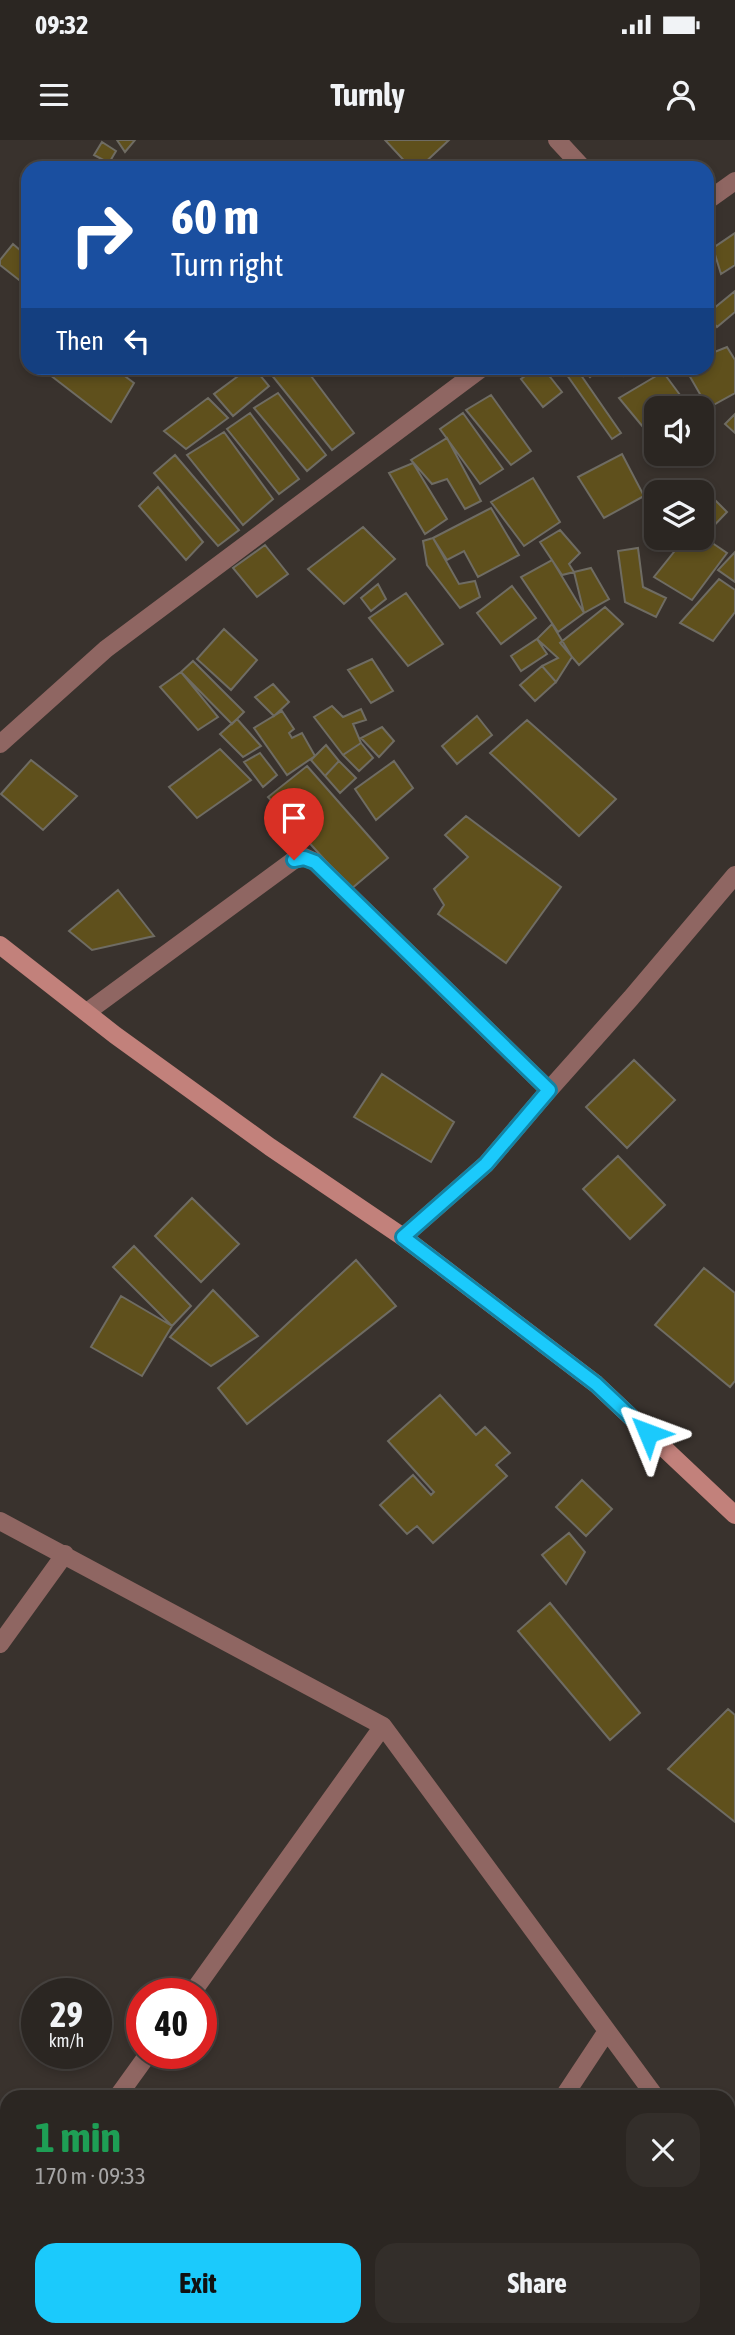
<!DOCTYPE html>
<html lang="en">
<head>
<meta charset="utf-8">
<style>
  :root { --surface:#2b2622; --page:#332e2a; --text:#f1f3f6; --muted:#a6a5a5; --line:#474340; --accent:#1bcafc }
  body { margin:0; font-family:"Asap Condensed",sans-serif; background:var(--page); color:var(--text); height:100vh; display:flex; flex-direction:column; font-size:26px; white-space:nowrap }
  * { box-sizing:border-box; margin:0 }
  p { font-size:23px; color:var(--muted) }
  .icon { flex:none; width:38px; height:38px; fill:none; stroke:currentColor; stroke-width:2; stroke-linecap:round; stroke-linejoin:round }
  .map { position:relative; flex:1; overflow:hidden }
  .drawer { position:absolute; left:0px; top:1950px; width:735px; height:247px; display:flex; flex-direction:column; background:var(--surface); border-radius:21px 21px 0 0; box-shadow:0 4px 10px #0003,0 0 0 2px var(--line) }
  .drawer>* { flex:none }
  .banner { position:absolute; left:21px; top:21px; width:693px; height:214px; border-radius:21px; box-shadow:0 4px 10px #0003,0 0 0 2px var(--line); background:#1a4fa0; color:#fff; overflow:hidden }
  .tools { position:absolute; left:644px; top:256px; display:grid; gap:14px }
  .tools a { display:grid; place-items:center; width:70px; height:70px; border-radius:14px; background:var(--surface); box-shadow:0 4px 10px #0003,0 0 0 2px var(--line); font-size:35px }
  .speed { position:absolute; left:21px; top:1838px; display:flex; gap:14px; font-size:35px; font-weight:700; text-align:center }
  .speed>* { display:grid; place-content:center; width:91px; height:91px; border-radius:50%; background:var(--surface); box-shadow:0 4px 10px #0003,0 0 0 2px var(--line); line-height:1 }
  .speed small { font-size:18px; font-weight:400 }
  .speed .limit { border:10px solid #d22; background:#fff; color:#111 }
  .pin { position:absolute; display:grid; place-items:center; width:60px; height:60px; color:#fff; margin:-72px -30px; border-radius:50% 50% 50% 0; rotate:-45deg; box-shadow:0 0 7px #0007 }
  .pin .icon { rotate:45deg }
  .me { position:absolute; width:77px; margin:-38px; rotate:314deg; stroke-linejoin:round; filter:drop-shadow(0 0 5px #0008) }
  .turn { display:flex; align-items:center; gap:24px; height:147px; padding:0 35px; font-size:32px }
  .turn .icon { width:91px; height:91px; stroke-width:2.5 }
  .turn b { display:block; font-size:49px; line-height:60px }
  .then { display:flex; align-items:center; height:66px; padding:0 35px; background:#0003; gap:14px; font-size:26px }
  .round { display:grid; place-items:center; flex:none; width:74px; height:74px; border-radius:21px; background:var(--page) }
  .summary { display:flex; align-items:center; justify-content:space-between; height:119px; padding:0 35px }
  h1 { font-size:42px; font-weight:700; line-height:52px; color:#1e9e55 }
  .cta { display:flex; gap:14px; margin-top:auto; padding:14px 35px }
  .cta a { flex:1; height:80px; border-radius:21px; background:var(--accent); color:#111; font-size:28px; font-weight:700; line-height:80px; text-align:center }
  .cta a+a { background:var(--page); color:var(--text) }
  .status { display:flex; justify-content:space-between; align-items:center; height:49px; padding:0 35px; background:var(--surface); direction:ltr }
  .status svg { height:19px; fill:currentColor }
  header { display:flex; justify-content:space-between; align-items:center; height:91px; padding:0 35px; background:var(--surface); font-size:32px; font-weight:700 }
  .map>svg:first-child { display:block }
  .building { fill:#5f501c; stroke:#6f6c63; stroke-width:2 }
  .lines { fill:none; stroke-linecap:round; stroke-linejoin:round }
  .street { stroke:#8f6662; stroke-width:18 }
  .secondary { stroke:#c2817b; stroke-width:18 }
  .route-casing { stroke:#1283a4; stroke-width:18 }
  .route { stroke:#1bcafc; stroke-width:12 }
</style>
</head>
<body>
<div class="status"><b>09:32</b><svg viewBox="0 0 49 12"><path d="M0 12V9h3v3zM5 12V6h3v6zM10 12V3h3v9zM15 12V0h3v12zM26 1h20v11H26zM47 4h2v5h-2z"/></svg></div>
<header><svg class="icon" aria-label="menu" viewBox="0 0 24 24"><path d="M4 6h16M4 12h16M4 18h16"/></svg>Turnly<svg class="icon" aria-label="person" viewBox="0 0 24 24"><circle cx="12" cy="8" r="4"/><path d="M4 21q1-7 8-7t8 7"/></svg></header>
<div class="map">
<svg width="735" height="2195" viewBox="0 0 735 2195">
  <rect width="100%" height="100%" fill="#39322d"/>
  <path class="building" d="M117 0H135L125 12Z
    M385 0H449L419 28H411Z
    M102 2 116 11 109 23 94 15Z
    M735 93V125L721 134 713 108Z
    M13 104 28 117V147L0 125V120Z
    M735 151V172L717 187 707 174Z
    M727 207 735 220V253L708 268 685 228H707V215Z
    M41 228H114L134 243 111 282Z
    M249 228H254L269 246 233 276 214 254Z
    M266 228H305L354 293 332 310Z
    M536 228H543L562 252 543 267 521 239Z
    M562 228H576L621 293 612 299Z
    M581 228H600L590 237Z
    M619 228H638L624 236Z
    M663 232 686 263 680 268H656V286L648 293 619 258Z
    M278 253 326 315 307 331 254 268Z
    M491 255 531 311 511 325 466 270Z
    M208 258 228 278 186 309 164 291Z
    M250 273 299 339 279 354 227 289Z
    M463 273 503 329 480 344 440 289Z
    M735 274V293L725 284Z
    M224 292 273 359 243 385 187 315Z
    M447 298 481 361 465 369 447 339 432 344 411 320Z
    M622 314 644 356 604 378 578 337Z
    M175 315 239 390 218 406 154 333Z
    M413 323 447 379 425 394 389 333Z
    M533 338 560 382 524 406 491 362Z
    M695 340 727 372 703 397 702 352 677 350Z
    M158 347 203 402 186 420 139 366Z
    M491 368 519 415 478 437 464 411 447 420 433 398Z
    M363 387 395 419 344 464 308 429Z
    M560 390 580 413 569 424 574 432 562 435 540 402Z
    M702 396 727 413 692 460 654 437 686 397Z
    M433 398 459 444 475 441 480 457 460 468 427 425 423 401Z
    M265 405 288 434 257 457 233 428Z
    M638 408 643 447 666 458 656 477 625 462 618 411Z
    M735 412V442L718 430Z
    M552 420 584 473 558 492 521 437Z
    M591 428 609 459 584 473 574 432Z
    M719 439 735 450V472L713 501 680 483Z
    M378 444 386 459 371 471 361 458Z
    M512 446 536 478 501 504 477 473Z
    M406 453 443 504 408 526 369 478Z
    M605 467 623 484 579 525 560 503Z
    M552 484 572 517 556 542 542 526 558 518 537 499Z
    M224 489 257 520 231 550 197 519Z
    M537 499 547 514 521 531 511 516Z
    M372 519 393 551 371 563 348 530Z
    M193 521 244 572 232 584 181 532Z
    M542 526 556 542 535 561 520 545Z
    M181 532 218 577 198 590 160 547Z
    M273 544 289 562 274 576 255 557Z
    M332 566 343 577 361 569 366 580 353 584 361 603 343 615 314 577Z
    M282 571 294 589 289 593 292 598 302 593 315 616 287 635 254 588Z
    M477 576 492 595 457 624 442 606Z
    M237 579 261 606 243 617 220 594Z
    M527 580 616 659 579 696 490 613Z
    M382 587 394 601 379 617 361 598Z
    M361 603 373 618 359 631 343 615Z
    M326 605 339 621 325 636 311 620Z
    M220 609 251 640 197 678 169 647Z
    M260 613 277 635 263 647 244 622Z
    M31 620 77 656 43 690 1 654Z
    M339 621 356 638 340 653 325 636Z
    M394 621 413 648 376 680 355 649Z
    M307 626 388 718 351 749 268 657Z
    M466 676 561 747 506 823 438 774 444 765 434 749 468 717 445 695Z
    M118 750 154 796 92 810 69 791Z
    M634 920 675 960 627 1008 586 967Z
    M382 934 454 982 431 1022 354 977Z
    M618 1016 665 1065 630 1099 583 1049Z
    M192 1058 239 1104 201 1142 155 1096Z
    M134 1106 191 1166 172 1186 113 1127Z
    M356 1120 396 1166 247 1284 218 1248Z
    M704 1128 735 1153V1241L730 1247 655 1185Z
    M213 1150 258 1196 211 1226 170 1197Z
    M121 1156 172 1186 142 1236 91 1207Z
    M440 1255 476 1295 485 1287 510 1313 496 1325 507 1336 433 1403 417 1386 407 1394 380 1365 413 1335 431 1355 434 1352 388 1301Z
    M582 1340 612 1369 586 1396 556 1367Z
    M569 1393 585 1412 566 1444 542 1415Z
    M550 1463 640 1573 610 1600 518 1491Z
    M728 1569 735 1575V1682L668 1629Z"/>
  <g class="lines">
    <path class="street" d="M557 0 583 28
      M707 61 735 41
      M0 604 106 509 482 228
      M87 872 294 720 304 717 315 722 549 950 486 1024 403 1097
      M549 950 631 858 735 735
      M0 1381 383 1586 192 1853
      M0 1504 65 1414
      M383 1586 655 1956
      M118 1956 149 1913
      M564 1956 607 1891
      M728 2056 735 2065
      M0 2121 7 2111
      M404 2195 408 2189"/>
    <path class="secondary" d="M0 805 115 895 270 1007 403 1097 596 1244 735 1375"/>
  </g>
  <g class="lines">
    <defs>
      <path id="route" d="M294 720 304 718 315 722 549 950 486 1024 403 1097 596 1244 648 1293"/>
    </defs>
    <use href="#route" class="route-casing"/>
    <use href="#route" class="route"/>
  </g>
</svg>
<div class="tools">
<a><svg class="icon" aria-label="sound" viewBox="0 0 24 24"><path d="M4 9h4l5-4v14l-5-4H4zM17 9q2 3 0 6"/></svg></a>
<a><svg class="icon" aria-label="layers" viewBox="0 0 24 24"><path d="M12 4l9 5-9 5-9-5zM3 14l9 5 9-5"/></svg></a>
</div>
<div class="speed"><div>29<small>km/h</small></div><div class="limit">40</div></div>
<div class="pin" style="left:294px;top:720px;background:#d93025"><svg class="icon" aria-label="arrive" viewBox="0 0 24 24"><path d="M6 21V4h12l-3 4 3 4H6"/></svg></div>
<svg class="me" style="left:648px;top:1293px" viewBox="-20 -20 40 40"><path d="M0-17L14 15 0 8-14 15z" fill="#1bcafc" stroke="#fff" stroke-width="4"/></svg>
<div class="banner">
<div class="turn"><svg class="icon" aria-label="right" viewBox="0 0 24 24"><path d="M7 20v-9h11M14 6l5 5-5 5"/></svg><div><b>60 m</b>Turn right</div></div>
<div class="then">Then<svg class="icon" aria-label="left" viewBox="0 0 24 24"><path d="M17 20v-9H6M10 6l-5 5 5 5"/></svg></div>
</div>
<section class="drawer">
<div class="summary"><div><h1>1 min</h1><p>170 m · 09:33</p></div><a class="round"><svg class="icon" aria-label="close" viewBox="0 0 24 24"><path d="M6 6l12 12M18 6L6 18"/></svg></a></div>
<div class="cta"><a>Exit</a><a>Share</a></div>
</section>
</div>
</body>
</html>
